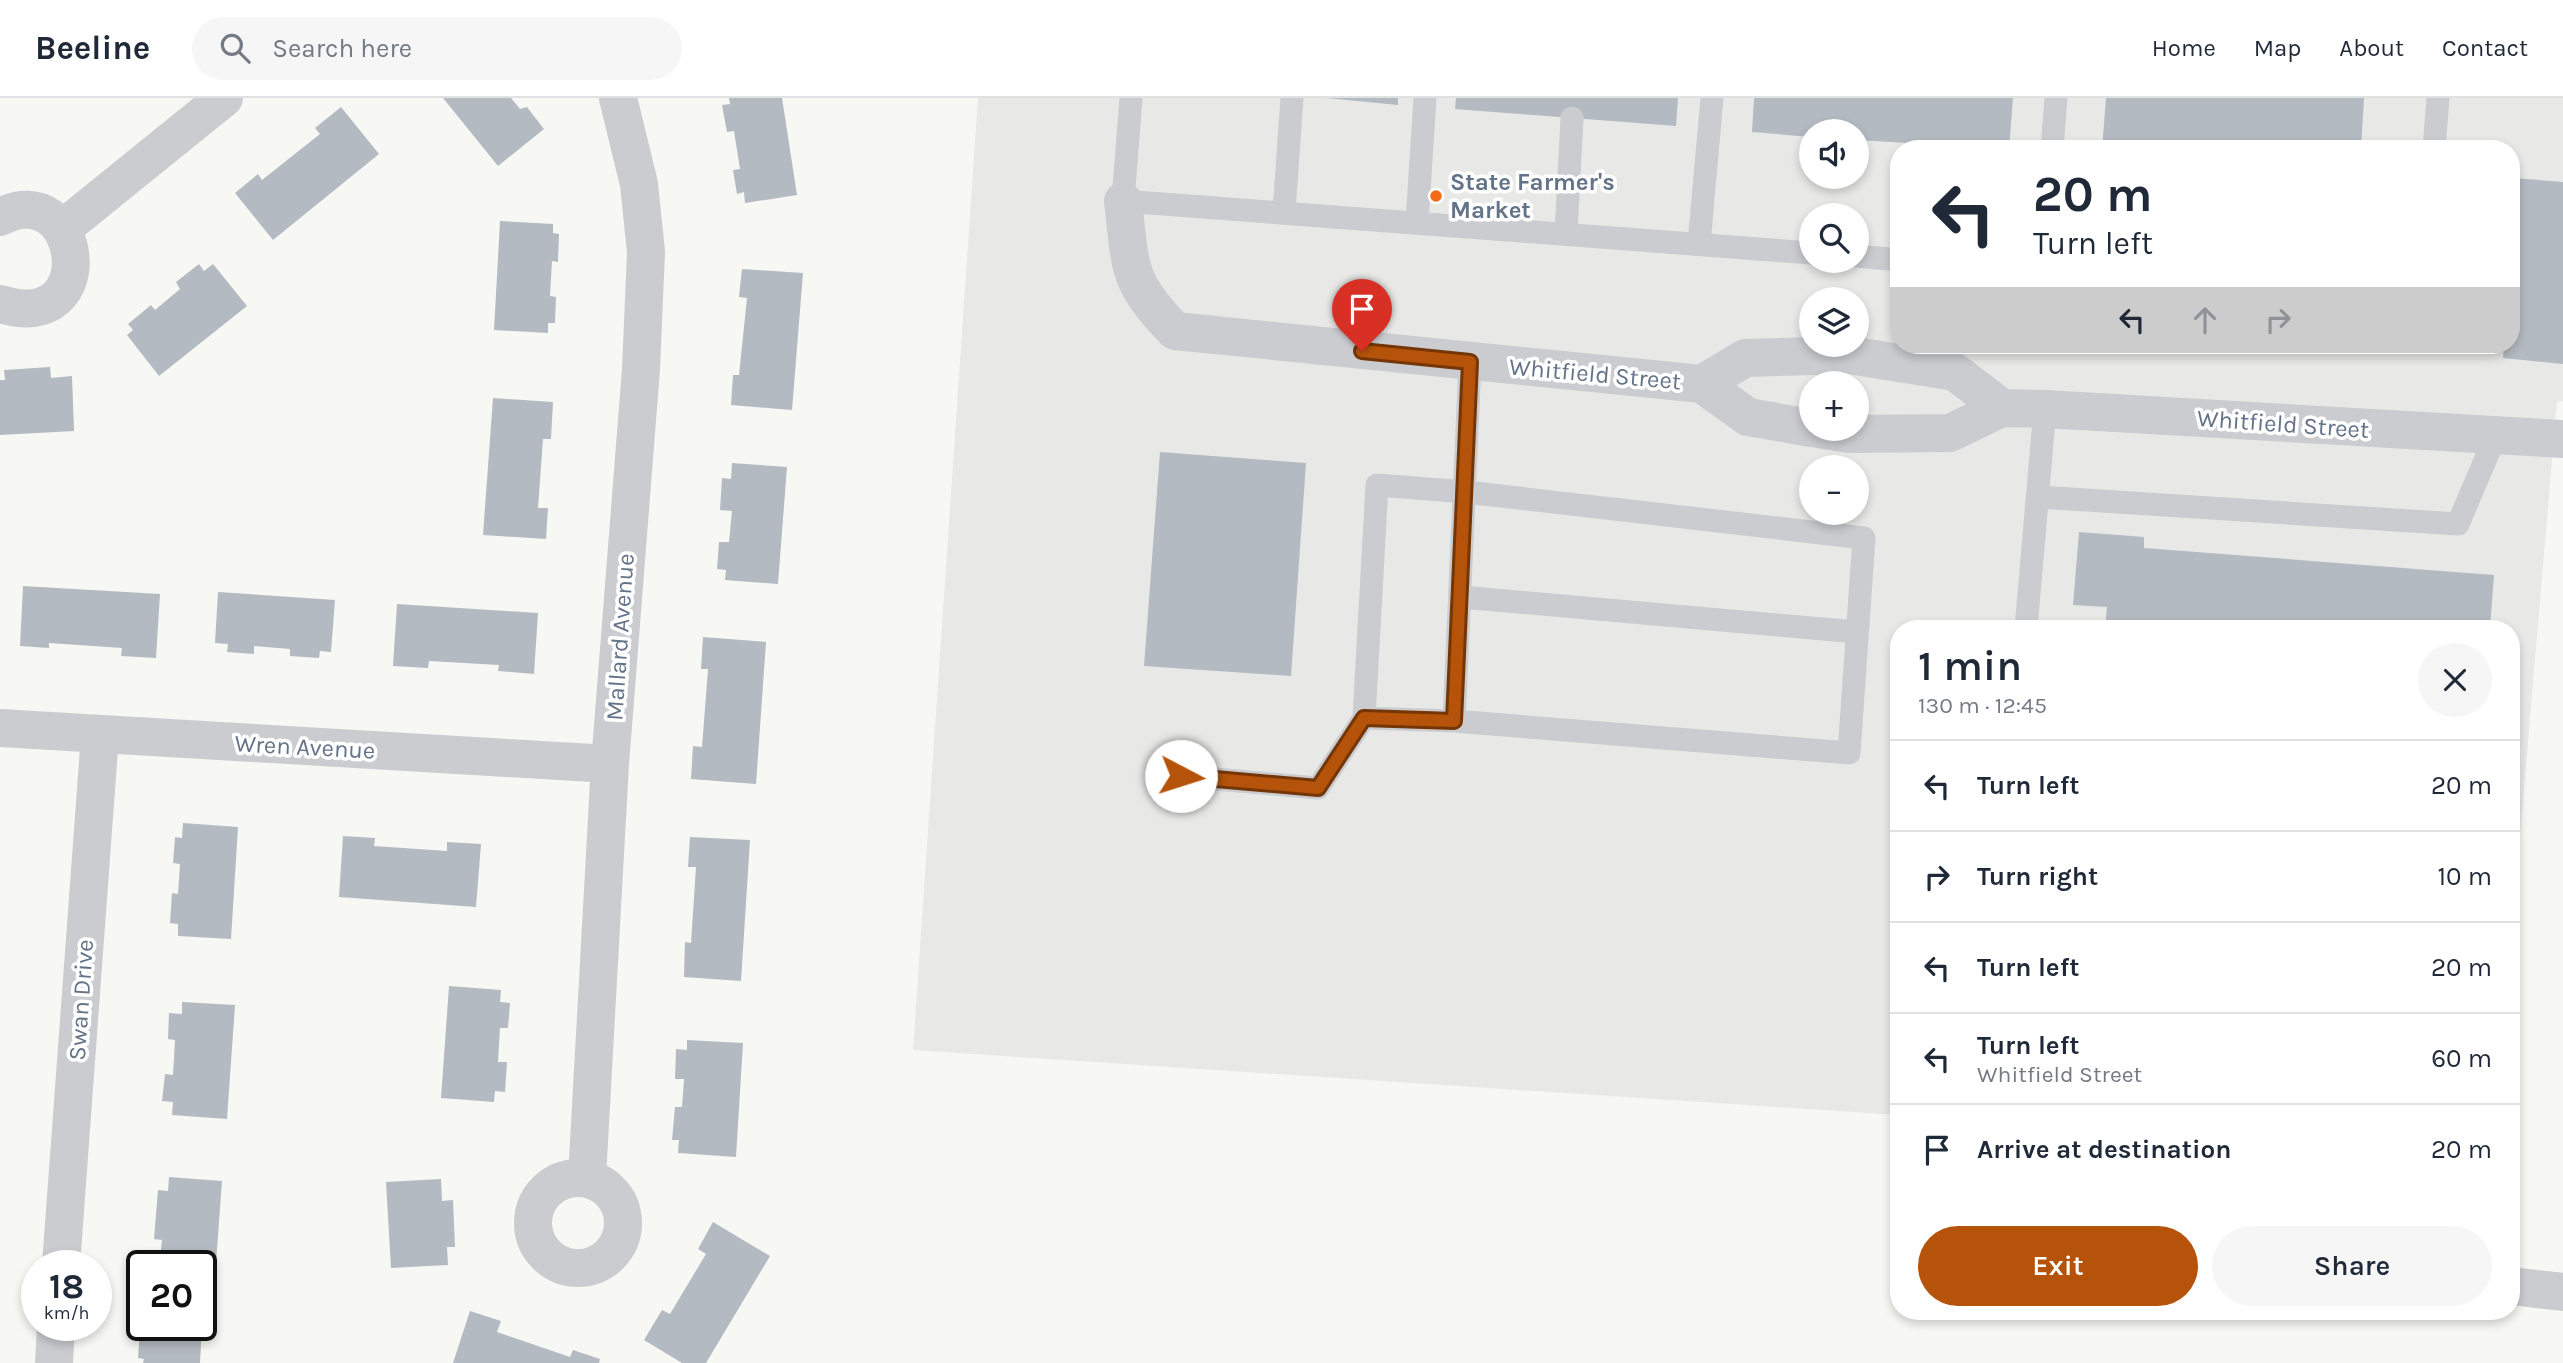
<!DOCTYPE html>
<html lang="en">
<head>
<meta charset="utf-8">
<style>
  :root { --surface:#fff; --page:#f6f6f7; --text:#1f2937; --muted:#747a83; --line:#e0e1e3; --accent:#b45309 }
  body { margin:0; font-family:Karla,sans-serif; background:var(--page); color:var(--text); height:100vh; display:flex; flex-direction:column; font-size:26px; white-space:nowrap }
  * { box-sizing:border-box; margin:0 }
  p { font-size:23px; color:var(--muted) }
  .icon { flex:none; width:38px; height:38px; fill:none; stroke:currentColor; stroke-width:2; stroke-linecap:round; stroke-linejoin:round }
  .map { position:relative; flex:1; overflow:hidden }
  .drawer { position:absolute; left:1890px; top:522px; width:630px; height:700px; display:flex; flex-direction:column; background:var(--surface); border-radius:28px; box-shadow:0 4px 10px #0003 }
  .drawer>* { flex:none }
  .banner { position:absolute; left:1890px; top:42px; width:630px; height:214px; border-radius:28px; box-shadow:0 4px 10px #0003; background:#fff; color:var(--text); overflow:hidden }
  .fabs { position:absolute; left:1799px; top:21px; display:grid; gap:14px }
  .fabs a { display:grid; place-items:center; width:70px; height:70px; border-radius:50%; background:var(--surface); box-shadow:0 4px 10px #0003; font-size:35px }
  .speed { position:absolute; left:21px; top:1152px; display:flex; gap:14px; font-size:35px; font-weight:700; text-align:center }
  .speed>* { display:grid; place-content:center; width:91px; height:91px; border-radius:50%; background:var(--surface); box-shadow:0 4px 10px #0003; line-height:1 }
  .speed small { font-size:18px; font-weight:400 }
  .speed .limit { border:4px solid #111; border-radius:10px; background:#fff; color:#111 }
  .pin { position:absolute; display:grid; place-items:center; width:60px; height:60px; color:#fff; margin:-72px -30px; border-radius:50% 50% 50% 0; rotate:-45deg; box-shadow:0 0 7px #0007 }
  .pin .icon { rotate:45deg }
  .me { position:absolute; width:77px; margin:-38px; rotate:95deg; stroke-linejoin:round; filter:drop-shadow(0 0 5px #0008) }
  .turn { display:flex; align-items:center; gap:24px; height:147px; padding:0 28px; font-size:32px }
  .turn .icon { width:91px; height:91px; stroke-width:2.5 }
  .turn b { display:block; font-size:49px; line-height:60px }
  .lanes { display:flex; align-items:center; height:66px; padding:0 28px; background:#0003; justify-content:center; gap:35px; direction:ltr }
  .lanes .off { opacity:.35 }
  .round { display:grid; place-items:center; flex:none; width:74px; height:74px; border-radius:37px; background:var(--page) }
  .head { display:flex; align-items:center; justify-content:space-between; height:119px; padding:0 28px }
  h1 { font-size:42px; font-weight:600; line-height:52px }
  .cta { display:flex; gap:14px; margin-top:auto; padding:14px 28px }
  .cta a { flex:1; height:80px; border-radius:42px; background:var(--accent); color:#fff; font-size:28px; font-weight:600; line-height:80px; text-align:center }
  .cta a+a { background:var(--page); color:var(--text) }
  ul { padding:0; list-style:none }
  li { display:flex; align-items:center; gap:21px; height:91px; padding:0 28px; border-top:2px solid var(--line) }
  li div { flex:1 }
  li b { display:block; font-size:26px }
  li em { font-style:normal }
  header { display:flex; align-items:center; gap:42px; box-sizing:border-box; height:98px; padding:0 35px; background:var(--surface); border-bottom:2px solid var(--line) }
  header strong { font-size:33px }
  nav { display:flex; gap:38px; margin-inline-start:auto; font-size:24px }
  .search { width:490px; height:63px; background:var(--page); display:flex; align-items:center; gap:18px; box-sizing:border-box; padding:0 24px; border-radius:38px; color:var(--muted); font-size:26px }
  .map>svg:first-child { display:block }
  .built { fill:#e8e8e7; fill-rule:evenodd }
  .building { fill:#b4bac1 }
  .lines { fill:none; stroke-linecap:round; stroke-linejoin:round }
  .service { stroke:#caccd0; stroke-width:23 }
  .minor { stroke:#caccd0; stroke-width:38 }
  .route-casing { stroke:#753606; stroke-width:18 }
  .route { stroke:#b45309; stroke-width:12 }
  .poi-dot { fill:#f46917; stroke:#fff; stroke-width:2.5 }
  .labels { text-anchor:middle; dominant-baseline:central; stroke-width:7; stroke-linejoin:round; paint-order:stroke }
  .poi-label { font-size:24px; font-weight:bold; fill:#637388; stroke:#fff; text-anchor:start }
  .street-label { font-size:24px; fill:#637388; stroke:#fff }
</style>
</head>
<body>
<header>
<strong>Beeline</strong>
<div class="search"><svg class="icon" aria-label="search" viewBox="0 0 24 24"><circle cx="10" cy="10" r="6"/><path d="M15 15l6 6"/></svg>Search here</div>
<nav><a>Home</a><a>Map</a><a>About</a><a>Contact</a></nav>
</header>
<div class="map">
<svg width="2563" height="1265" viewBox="0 0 2563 1265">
  <rect width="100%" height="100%" fill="#f7f7f4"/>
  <path class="built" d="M978 0H2563V303H2557L2511 844V530H1899V1017L913 952ZM1811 33H1857V79H1811ZM1899 51H2511V247H1899ZM1811 117H1857V163H1811ZM1811 201H1857V247H1811ZM1811 285H1857V331H1811ZM1811 369H1857V415H1811Z"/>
  <path class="building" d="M443 0H511L520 11 527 9 544 31 498 68Z
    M729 0H782L797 97 745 105 744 94 737 96 733 72 740 71 734 33 727 34 722 7 730 6Z
    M1326 0H1398V7Z
    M1456 0H1678L1676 28 1455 11Z
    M1754 0H2013L2009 51 1857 42V33H1811V39L1752 34Z
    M2106 0H2364L2361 51H2102Z
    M341 9 379 56 273 142 235 95 258 76 262 82 320 36 315 30Z
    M2513 80 2563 84V266L2503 260 2504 247H2511Z
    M500 123 553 126V135L559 136 558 164 552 163 550 198 556 199 555 225H548V235L494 232Z
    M199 166 204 173 213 166 247 208 159 278 127 237 133 232 128 226 151 207 155 212 180 191 176 184Z
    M742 171 803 175 792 312 731 307 733 277H739L747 200 739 199Z
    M50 269 51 280 72 278 74 333 0 337V282H5L4 272Z
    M493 300 553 304 551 341H543L538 410H548L546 441 483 437Z
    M1160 354 1306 365 1291 578 1144 568Z
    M732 365 787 369 778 486 725 482 726 472 717 471 719 444H729L732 413 720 412 722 380 731 381Z
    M2079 434 2144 439V450L2494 477 2490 530H2105L2107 509 2073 507Z
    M23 488 160 496 156 560 121 558 122 550 49 545V550L20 548Z
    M218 494 335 502 331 554 320 553 319 560 290 558V551L254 548V556L227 554 228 546 215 545Z
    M397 506 538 515 534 576 498 573 499 567 429 563 428 570 393 568Z
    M703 539 766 544 756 686 691 681 693 648 702 649 708 571H701Z
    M183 725 238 729 231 841 178 838V826L170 825 172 795 178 796 180 766 173 765 175 739 182 740Z
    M343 738 375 740 374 748 447 753V744L481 746 476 809 339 799Z
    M690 739 750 742 741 883 684 879 685 844 691 845 696 769H688Z
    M449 888 501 892 500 904 510 905 508 930H500L498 964H507L505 994 495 993 494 1004 441 1000Z
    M182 904 235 907 227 1021 172 1017 173 1004 162 1003 165 976 173 977 175 942 168 941 169 915 182 916Z
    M687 942 743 945 736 1059 678 1055 679 1042H672L675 1009H682L684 981H675L676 951 687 952Z
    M169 1079 222 1083 216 1165 160 1161 162 1142 154 1141 158 1092 168 1093Z
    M441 1081 442 1103 453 1102 455 1149H447L448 1167 391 1170 386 1084Z
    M713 1124 770 1158 706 1265H682L644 1242 662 1212 670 1216 706 1156 698 1151Z
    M470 1213 501 1223 497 1234 570 1259 573 1252 600 1261 599 1265H453Z
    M149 1227H202L200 1265H143L144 1261 138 1260 140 1232H149Z"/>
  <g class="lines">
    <path class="service" d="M1131 0 1123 103 1811 155
      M2052 51 2056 0
      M2434 51 2438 0
      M1284 114 1292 0
      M1417 124 1425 0
      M1566 135 1572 20
      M1699 146 1712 0
      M1857 158 1899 162
      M2039 399 2458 426 2495 339
      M1461 499 1857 534
      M2026 530 2045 311
      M1454 623 1364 620 1377 387 1466 394 1864 440 1849 655 1454 623 1470 265
      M1181 678 1318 690 1364 620"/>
    <path class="minor" d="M1123 103C1131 170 1126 183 1175 233L1702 286 1748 319 1811 330
      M0 119C83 76 105 239 0 206
      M62 131 224 0
      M1702 286 1745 260 1849 257 1955 274 2002 310
      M1818 331 1849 336 1950 335 2002 310 2045 311 2563 341
      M0 630 610 666
      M533 1125a45 45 0 1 1 90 0a45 45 0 1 1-90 0Z
      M587 1080 610 666 641 271 646 154 639 86 618 0
      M61 1167 100 637
      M2511 1188 2563 1194
      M54 1265 56 1227"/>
  </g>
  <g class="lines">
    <defs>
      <path id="route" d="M1181 678 1318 690 1364 620 1454 623 1470 264 1362 253"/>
    </defs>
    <use href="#route" class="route-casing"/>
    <use href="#route" class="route"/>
  </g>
  <circle class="poi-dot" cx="1436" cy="98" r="7"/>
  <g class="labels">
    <g class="poi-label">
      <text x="1450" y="84">State Farmer's<tspan x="1450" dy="28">Market</tspan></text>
    </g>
    <g class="street-label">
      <text transform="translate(1595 276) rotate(5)">Whitfield Street</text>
      <text transform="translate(2283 326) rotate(4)">Whitfield Street</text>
      <text transform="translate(620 539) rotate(-86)">Mallard Avenue</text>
      <text transform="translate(305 649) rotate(3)">Wren Avenue</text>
      <text transform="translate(81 902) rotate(-86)">Swan Drive</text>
    </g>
  </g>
</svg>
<div class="fabs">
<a><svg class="icon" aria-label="sound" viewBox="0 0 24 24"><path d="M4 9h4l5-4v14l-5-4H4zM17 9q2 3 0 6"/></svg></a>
<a><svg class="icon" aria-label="search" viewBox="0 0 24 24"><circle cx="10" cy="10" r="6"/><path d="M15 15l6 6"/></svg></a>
<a><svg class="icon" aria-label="layers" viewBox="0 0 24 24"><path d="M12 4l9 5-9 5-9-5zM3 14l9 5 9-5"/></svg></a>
<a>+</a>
<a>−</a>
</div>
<div class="speed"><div>18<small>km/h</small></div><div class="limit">20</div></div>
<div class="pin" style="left:1362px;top:253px;background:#d93025"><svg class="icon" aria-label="arrive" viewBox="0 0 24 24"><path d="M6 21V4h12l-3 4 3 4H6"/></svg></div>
<svg class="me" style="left:1181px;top:678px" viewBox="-20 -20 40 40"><circle r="19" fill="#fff"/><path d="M0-13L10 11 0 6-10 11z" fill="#b45309"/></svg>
<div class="banner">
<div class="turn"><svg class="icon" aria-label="left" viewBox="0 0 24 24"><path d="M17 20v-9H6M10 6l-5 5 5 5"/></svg><div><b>20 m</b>Turn left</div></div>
<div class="lanes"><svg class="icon" aria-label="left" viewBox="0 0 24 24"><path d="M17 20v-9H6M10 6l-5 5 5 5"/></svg><svg class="icon off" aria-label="ahead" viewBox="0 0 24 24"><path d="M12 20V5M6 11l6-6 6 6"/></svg><svg class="icon off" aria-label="right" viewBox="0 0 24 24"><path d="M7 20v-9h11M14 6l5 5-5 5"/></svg></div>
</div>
<section class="drawer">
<div class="head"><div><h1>1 min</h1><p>130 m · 12:45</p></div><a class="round"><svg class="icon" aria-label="close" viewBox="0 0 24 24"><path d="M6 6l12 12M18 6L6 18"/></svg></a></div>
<ul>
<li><svg class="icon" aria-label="left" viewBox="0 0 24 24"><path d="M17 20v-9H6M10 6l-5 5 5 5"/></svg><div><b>Turn left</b></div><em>20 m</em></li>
<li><svg class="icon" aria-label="right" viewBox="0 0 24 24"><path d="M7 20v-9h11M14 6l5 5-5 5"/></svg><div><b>Turn right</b></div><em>10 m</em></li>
<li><svg class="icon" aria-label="left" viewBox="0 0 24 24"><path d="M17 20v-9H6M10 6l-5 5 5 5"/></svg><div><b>Turn left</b></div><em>20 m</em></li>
<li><svg class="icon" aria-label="left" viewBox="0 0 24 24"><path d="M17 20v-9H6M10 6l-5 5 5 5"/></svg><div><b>Turn left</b><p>Whitfield Street</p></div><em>60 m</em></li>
<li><svg class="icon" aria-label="arrive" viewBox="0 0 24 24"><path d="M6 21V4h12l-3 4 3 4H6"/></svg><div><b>Arrive at destination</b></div><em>20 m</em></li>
</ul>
<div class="cta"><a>Exit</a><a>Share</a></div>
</section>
</div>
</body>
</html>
